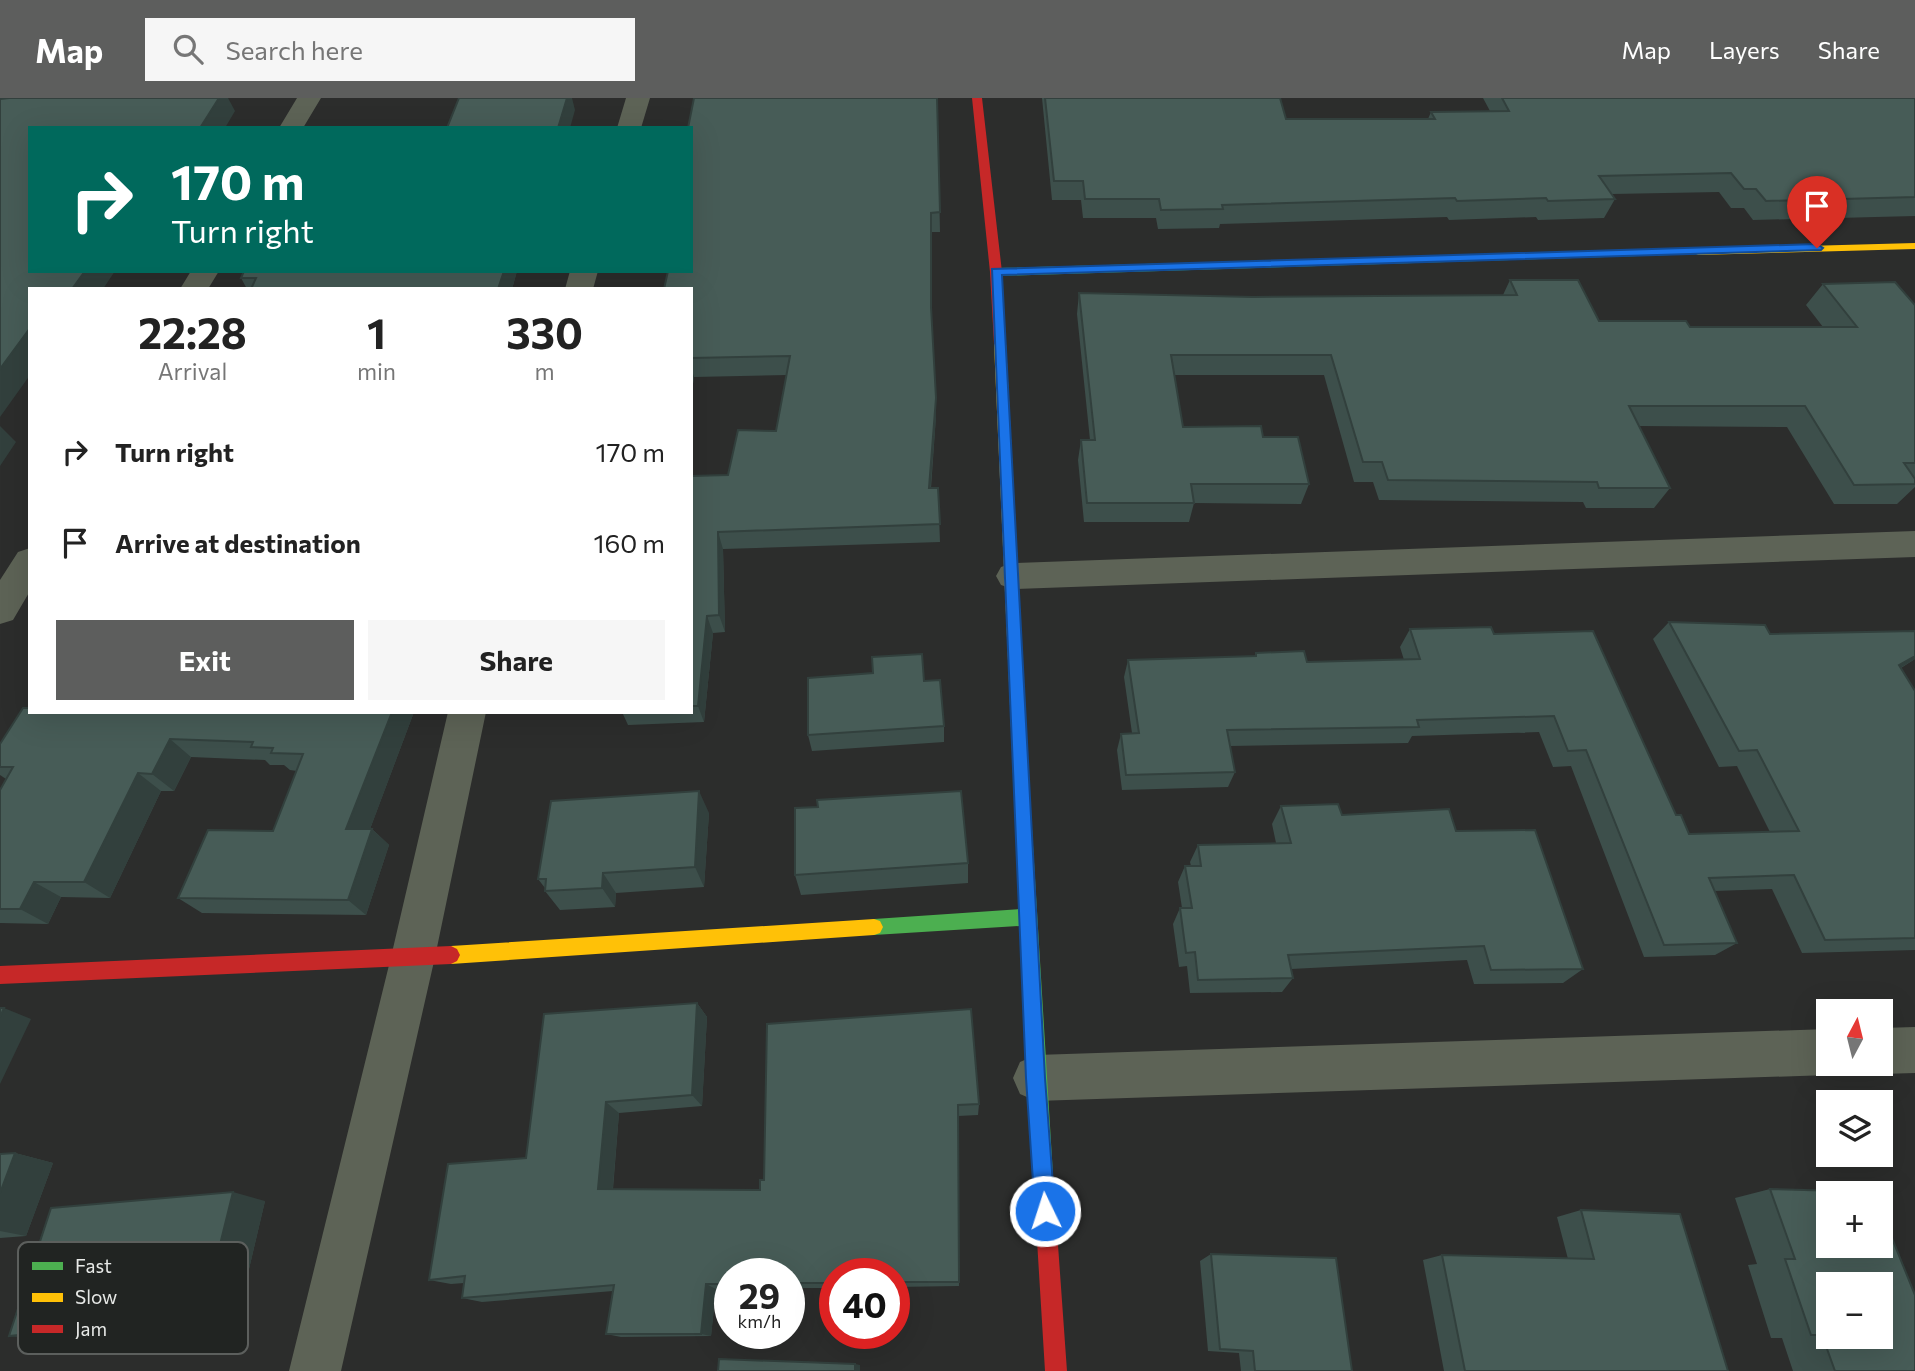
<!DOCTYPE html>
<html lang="en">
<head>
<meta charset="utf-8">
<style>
  :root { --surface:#fff; --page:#f6f6f6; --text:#222; --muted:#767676; --accent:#5d5e5d }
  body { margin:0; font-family:Commissioner,sans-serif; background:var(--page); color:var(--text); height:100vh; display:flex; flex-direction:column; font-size:26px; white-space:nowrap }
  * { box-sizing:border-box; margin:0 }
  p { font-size:23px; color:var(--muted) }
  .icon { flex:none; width:38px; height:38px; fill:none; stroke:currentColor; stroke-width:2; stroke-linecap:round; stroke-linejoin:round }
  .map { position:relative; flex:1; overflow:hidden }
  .details { position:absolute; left:28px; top:189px; width:665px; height:427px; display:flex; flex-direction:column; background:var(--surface); border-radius:0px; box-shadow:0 7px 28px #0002 }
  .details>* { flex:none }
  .top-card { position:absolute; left:28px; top:28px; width:665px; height:147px; border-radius:0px; box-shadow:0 7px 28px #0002; background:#00695c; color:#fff; overflow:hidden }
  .needle { width:46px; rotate:7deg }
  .tools { position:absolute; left:1816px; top:901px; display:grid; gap:14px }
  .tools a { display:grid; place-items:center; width:77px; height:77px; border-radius:0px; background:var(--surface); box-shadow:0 7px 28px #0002; font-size:35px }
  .speed { position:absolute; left:714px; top:1160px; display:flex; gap:14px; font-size:35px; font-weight:700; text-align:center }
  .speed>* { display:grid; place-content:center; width:91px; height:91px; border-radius:50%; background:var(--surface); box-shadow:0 7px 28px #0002; line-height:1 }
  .speed small { font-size:18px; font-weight:400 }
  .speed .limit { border:10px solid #d22; background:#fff; color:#111 }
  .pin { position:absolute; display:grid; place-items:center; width:60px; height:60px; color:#fff; margin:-72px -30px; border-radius:50% 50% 50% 0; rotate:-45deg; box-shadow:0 0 7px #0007 }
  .pin .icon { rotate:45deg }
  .me { position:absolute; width:77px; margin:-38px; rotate:356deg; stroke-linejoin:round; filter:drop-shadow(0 0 5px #0008) }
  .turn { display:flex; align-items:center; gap:24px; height:147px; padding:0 28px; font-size:32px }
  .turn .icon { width:91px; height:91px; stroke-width:2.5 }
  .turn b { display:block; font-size:49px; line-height:60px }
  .eta { display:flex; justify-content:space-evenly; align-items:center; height:119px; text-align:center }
  .eta b { font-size:42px; font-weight:700; line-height:49px }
  .action { display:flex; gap:14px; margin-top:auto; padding:14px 28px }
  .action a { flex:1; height:80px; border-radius:0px; background:var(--accent); color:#fff; font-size:28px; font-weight:700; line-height:80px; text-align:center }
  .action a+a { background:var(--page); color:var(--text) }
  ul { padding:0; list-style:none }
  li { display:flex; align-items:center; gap:21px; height:91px; padding:0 28px }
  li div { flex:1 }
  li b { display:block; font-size:26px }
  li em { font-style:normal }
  header { display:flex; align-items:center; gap:42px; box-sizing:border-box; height:98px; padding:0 35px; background:var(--accent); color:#fff }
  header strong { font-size:33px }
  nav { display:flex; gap:38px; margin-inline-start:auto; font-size:24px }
  .search { width:490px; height:63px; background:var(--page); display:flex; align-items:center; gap:18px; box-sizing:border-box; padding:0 24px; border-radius:0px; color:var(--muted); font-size:26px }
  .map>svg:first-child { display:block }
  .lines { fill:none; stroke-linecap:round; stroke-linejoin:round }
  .street { fill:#5d6356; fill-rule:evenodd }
  .fast { fill:#4caf50; fill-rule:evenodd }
  .slow { fill:#ffc107; fill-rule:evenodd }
  .jam { fill:#c62828; fill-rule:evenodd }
  .wall { fill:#3d4f4b }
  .shaded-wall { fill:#32403d }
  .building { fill:#475c57; stroke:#32403d; stroke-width:2; fill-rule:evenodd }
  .route { fill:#1a73e8; stroke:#114b97; stroke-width:2 }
  .key { fill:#212422; stroke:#5c5f5d; stroke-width:2 }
  .key-label { font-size:19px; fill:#e7e9e7 }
</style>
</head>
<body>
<header>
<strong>Map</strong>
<div class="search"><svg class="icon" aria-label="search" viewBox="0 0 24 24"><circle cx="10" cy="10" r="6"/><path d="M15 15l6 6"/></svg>Search here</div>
<nav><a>Map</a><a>Layers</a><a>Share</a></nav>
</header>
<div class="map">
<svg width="1915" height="1273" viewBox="0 0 1915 1273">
  <rect width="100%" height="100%" fill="#2c2d2c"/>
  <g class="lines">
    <path class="street" d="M297 0H321L303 30H279Z
      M626 0H650L641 30H617Z
      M191 173H219L208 191H180Z
      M570 173H598L593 191H565Z
      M1915 433V459L1013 491 1001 487 996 478 1001 469 1013 465Z
      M30 450V493L13 522 0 526V482L18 454Z
      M448 614H486L435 859 341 1273H289L391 859Z
      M1915 929V975L1881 976 1865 969 1864 966H1881V930Z
      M1829 931V966H1847L1845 970 1829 977 1036 1003 1020 996 1013 980 1020 964 1036 957Z"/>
    <path class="fast" d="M1698 151 1702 152V156L996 178 990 174 996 170Z
      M1022 691 1028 693 1030 698 1053 1077 1050 1084 1043 1087 1036 1084 1033 1077 1020 828 874 837 868 835 865 829 868 823 874 821 1020 811 1014 698 1016 693Z"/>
    <path class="slow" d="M1915 145V151L1698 157 1692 154 1698 151Z
      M1000 242 1006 246 1030 698 1028 703 1022 705 1016 703 1014 698 994 246Z
      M874 821 880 823 883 829 880 835 874 837 451 866 445 863 442 857 445 851 451 848Z"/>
    <path class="jam" d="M972 0H982L1002 174 1006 246 1000 250 994 246 990 174Z
      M451 848 457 851 460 857 457 863 451 866 0 886V868Z
      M1043 1067 1050 1070 1053 1077 1067 1273H1045L1033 1077 1036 1070Z"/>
  </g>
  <path class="wall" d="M937 0 940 134H931V218L936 318 931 390H938L940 444 723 451 725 534 713 535 704 624 628 627 622 614H691V378L728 377 776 333 787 277 694 279 693 286H691V191Z
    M1042 0H1280L1286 21H1428L1431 14 1490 13 1483 0H1915V118L1753 122 1744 110H1731L1719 94 1612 96 1615 101 1604 120 1538 122 1536 119 1449 122 1447 119 1220 126 1219 130 1158 131 1156 120H1083L1081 102H1052Z
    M244 173H517L512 191H247L241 180Z
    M1510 182 1599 223 1690 229H1823L1806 207 1823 186 1915 207V389L1897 406H1834L1787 329 1639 328 1670 390 1654 410H1586L1583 404 1379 402 1373 384H1354L1324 277H1174L1183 329 1263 339 1309 386 1301 406 1194 405 1189 424H1084L1078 362 1081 342H1090L1077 216 1079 195 1253 199 1503 197Z
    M1669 524 1770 536 1915 533V561L1901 570 1915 593V852L1802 855 1772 791 1714 793 1737 845 1715 857 1644 859 1571 668 1553 669 1539 634 1412 638 1408 645 1230 648 1235 674 1228 689 1122 692 1117 652 1121 636 1132 635 1124 579 1128 562 1254 559 1256 555 1307 564 1404 562 1400 549 1410 531 1494 536 1676 717 1689 736 1770 734 1737 668 1719 669 1653 541Z
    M924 583 944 628V644L812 653 808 637Z
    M414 614 370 731H372L389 747 366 817 202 815 178 800 273 733 297 673 290 672 284 667H270L265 662 191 659 174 693H161L110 800 61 799 48 826 0 825V692L6 681 0 677V646Z
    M1281 708 1456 733 1583 871 1563 885 1474 886 1467 862 1291 871 1293 880 1282 894 1190 895 1187 868 1179 869 1173 826 1180 810H1182L1178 784 1185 768H1191L1190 764 1198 747 1276 745 1272 726Z
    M709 715 704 789 616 795 615 809 560 812 545 793V790L538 781Z
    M968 765V785L801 797 795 777Z
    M697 905 707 919 702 1008 619 1015 613 1091 760 1092 764 1082 767 926 979 1006 978 1017 958 1018 959 1188 894 1189V1176H835V1190H789V1176H730V1191H716L711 1238 621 1239 606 1236 613 1193 482 1204 462 1200 464 1185 451 1186 429 1182 526 1060Z
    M15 1055 53 1065 26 1138 0 1140V1056Z
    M1770 1091 1915 1273H1793L1782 1240H1771L1748 1167 1757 1166 1735 1100Z
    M265 1103 245 1188 220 1191 212 1225 52 1241 9 1238Z
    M1581 1112 1728 1273H1444L1423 1162 1442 1157 1568 1161 1557 1119Z
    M1211 1156 1352 1273H1241L1239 1255 1208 1253 1200 1163Z"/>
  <path class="shaded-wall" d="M219 0H228L235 13 225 30H200Z
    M567 0H572L575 12 570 30H558Z
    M85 173H115L103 191H72Z
    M504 173H517L512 191H498Z
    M30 230V277L0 319V271Z
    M691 269 694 279 693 286 691 281Z
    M936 300V318L929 408V390Z
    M0 328 16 344 0 368Z
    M718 434 723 451 725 534 719 517Z
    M707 518 713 535 704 624 698 608Z
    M1915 558V561L1877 584 1899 567Z
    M392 614H414L364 747 346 731Z
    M170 641 191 659 174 693 152 676Z
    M138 675 161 693 110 800 84 784Z
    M699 693 709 715 704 789 695 769Z
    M372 731 389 747 366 817 348 802Z
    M603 775 616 795 615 809 602 790Z
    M34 784 61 799 48 826 20 811Z
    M697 905 707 919 702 1008 692 997Z
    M4 910 31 921 0 986V919Z
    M606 1004 619 1015 612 1099 598 1091Z
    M15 1055 53 1065 26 1138 0 1133V1095Z
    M233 1094 265 1103 245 1188 211 1183Z
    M185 1186 220 1191 212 1225 176 1221Z
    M706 1186 716 1191 711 1238 701 1236Z
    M855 1266 860 1267V1273H855Z"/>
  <path class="building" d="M9 0H219L200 30H30V173H85L72 191H30V230L0 271V1Z
    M459 0H567L558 30H447Z
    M694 0H937L940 114 931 115V209L936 300 929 390H938L940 426 718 434 719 517 707 518 698 608H691V378L728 377 738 332 776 333 790 258 691 260V191H664L668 173H691V30H688Z
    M1045 0H1280L1286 21H1435L1431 14 1509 13 1502 0H1915V99L1766 103 1756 91H1744L1731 75 1599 78 1615 101 1548 103 1546 100 1457 103 1455 100 1222 107 1223 111 1161 112 1159 101H1085L1083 83H1054Z
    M244 173H504L498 191H251L256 180H241Z
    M1510 182H1578L1599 223H1686L1690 229H1857L1823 186 1895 184 1915 207V365H1904L1915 381V386L1854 387 1805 308H1629L1670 390H1599L1597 384 1388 382 1382 364H1363L1331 257H1171L1183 329 1261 328 1263 339H1298L1309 386H1191L1194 405H1087L1081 342H1095L1079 195 1253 199 1517 197Z
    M1669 524 1765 527 1770 536 1915 533V558L1899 567 1915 593V840L1825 842 1794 777 1709 780 1737 845 1664 847 1586 652 1568 653 1554 618 1417 622 1419 629 1227 632 1235 674 1126 677 1121 636 1139 635 1128 562 1256 558V555L1304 553 1307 564 1420 561 1410 531 1491 529 1494 536 1593 533 1676 717H1681L1689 736 1799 733 1757 652 1739 653Z
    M922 556 924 583 940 582 944 628 808 637V580L873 575 872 559Z
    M23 610H30V614H392L346 731H372L348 802 178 800 208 732 273 733 303 656 271 655 273 650 251 649 253 644 170 641 152 676 138 675 84 784H34L20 811H0V692L13 669H0V646Z
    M699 693 695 769 603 775 602 790 545 793 546 781H538L551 703Z
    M961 693 968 765 795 777V710L818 709 817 702Z
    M1338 706 1342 717 1449 711 1456 733 1535 732 1583 871 1491 872 1484 848 1288 857 1293 880 1198 882 1195 854 1186 855 1180 810H1192L1185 768H1201L1198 747 1291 745 1281 708Z
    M697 905 692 997 606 1004 598 1091 760 1092V1082H764L767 926 971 911 979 1006 958 1007 959 1184H894V1176H835V1185H789V1176H730V1186H706L701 1236H606L614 1187 462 1200 465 1178 429 1182 448 1066 526 1060 544 916Z
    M0 910H4L0 919Z
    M15 1055 0 1095V1056Z
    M1770 1091 1874 1094V1096H1829V1148H1881V1113L1915 1197V1273H1835L1822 1237H1811L1785 1161H1795ZM1829 1186H1881V1239H1829Z
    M233 1094 211 1183 185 1186 176 1221 9 1238 51 1110Z
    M1581 1112 1680 1116 1728 1273H1465L1442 1157 1594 1161Z
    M1211 1156 1336 1160 1352 1273H1255L1253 1253 1220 1251Z
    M719 1261 855 1266V1273H718Z"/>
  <path class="route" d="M1817 146 1823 150 1821 152 1002 177 1045 980 1055 1113 1052 1120 1045 1123 1038 1120 1035 1113 1026 980 992 171Z"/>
  <rect x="18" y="1144" width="230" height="112" rx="10" class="key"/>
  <rect x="32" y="1164" width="31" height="8" fill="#4caf50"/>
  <rect x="32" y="1195" width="31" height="9" fill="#ffc107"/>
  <rect x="32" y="1227" width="31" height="8" fill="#c62828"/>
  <g class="key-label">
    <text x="75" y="1175">Fast</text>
    <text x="75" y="1206">Slow</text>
    <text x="75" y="1238">Jam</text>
  </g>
</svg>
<div class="tools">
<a><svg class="needle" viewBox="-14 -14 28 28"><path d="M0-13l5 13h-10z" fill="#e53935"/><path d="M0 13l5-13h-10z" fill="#767676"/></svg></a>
<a><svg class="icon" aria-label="layers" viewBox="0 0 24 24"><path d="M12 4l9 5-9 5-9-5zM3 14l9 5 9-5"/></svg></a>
<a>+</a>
<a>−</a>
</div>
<div class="speed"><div>29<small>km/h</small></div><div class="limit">40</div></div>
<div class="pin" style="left:1817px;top:150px;background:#d93025"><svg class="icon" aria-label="arrive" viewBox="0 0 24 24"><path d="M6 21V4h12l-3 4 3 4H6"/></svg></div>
<svg class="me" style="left:1045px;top:1113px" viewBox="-20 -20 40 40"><circle r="17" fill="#1a73e8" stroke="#fff" stroke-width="3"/><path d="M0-11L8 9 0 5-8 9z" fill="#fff"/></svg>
<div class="top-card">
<div class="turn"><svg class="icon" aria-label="right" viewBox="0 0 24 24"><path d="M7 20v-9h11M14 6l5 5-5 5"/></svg><div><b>170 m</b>Turn right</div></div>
</div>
<section class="details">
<div class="eta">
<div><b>22:28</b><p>Arrival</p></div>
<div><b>1</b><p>min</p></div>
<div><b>330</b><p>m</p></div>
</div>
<ul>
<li><svg class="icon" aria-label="right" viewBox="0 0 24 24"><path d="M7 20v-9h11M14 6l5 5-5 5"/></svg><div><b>Turn right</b></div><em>170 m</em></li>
<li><svg class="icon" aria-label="arrive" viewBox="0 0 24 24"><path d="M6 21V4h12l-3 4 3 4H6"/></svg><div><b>Arrive at destination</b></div><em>160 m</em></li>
</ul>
<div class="action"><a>Exit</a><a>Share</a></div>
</section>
</div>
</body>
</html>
